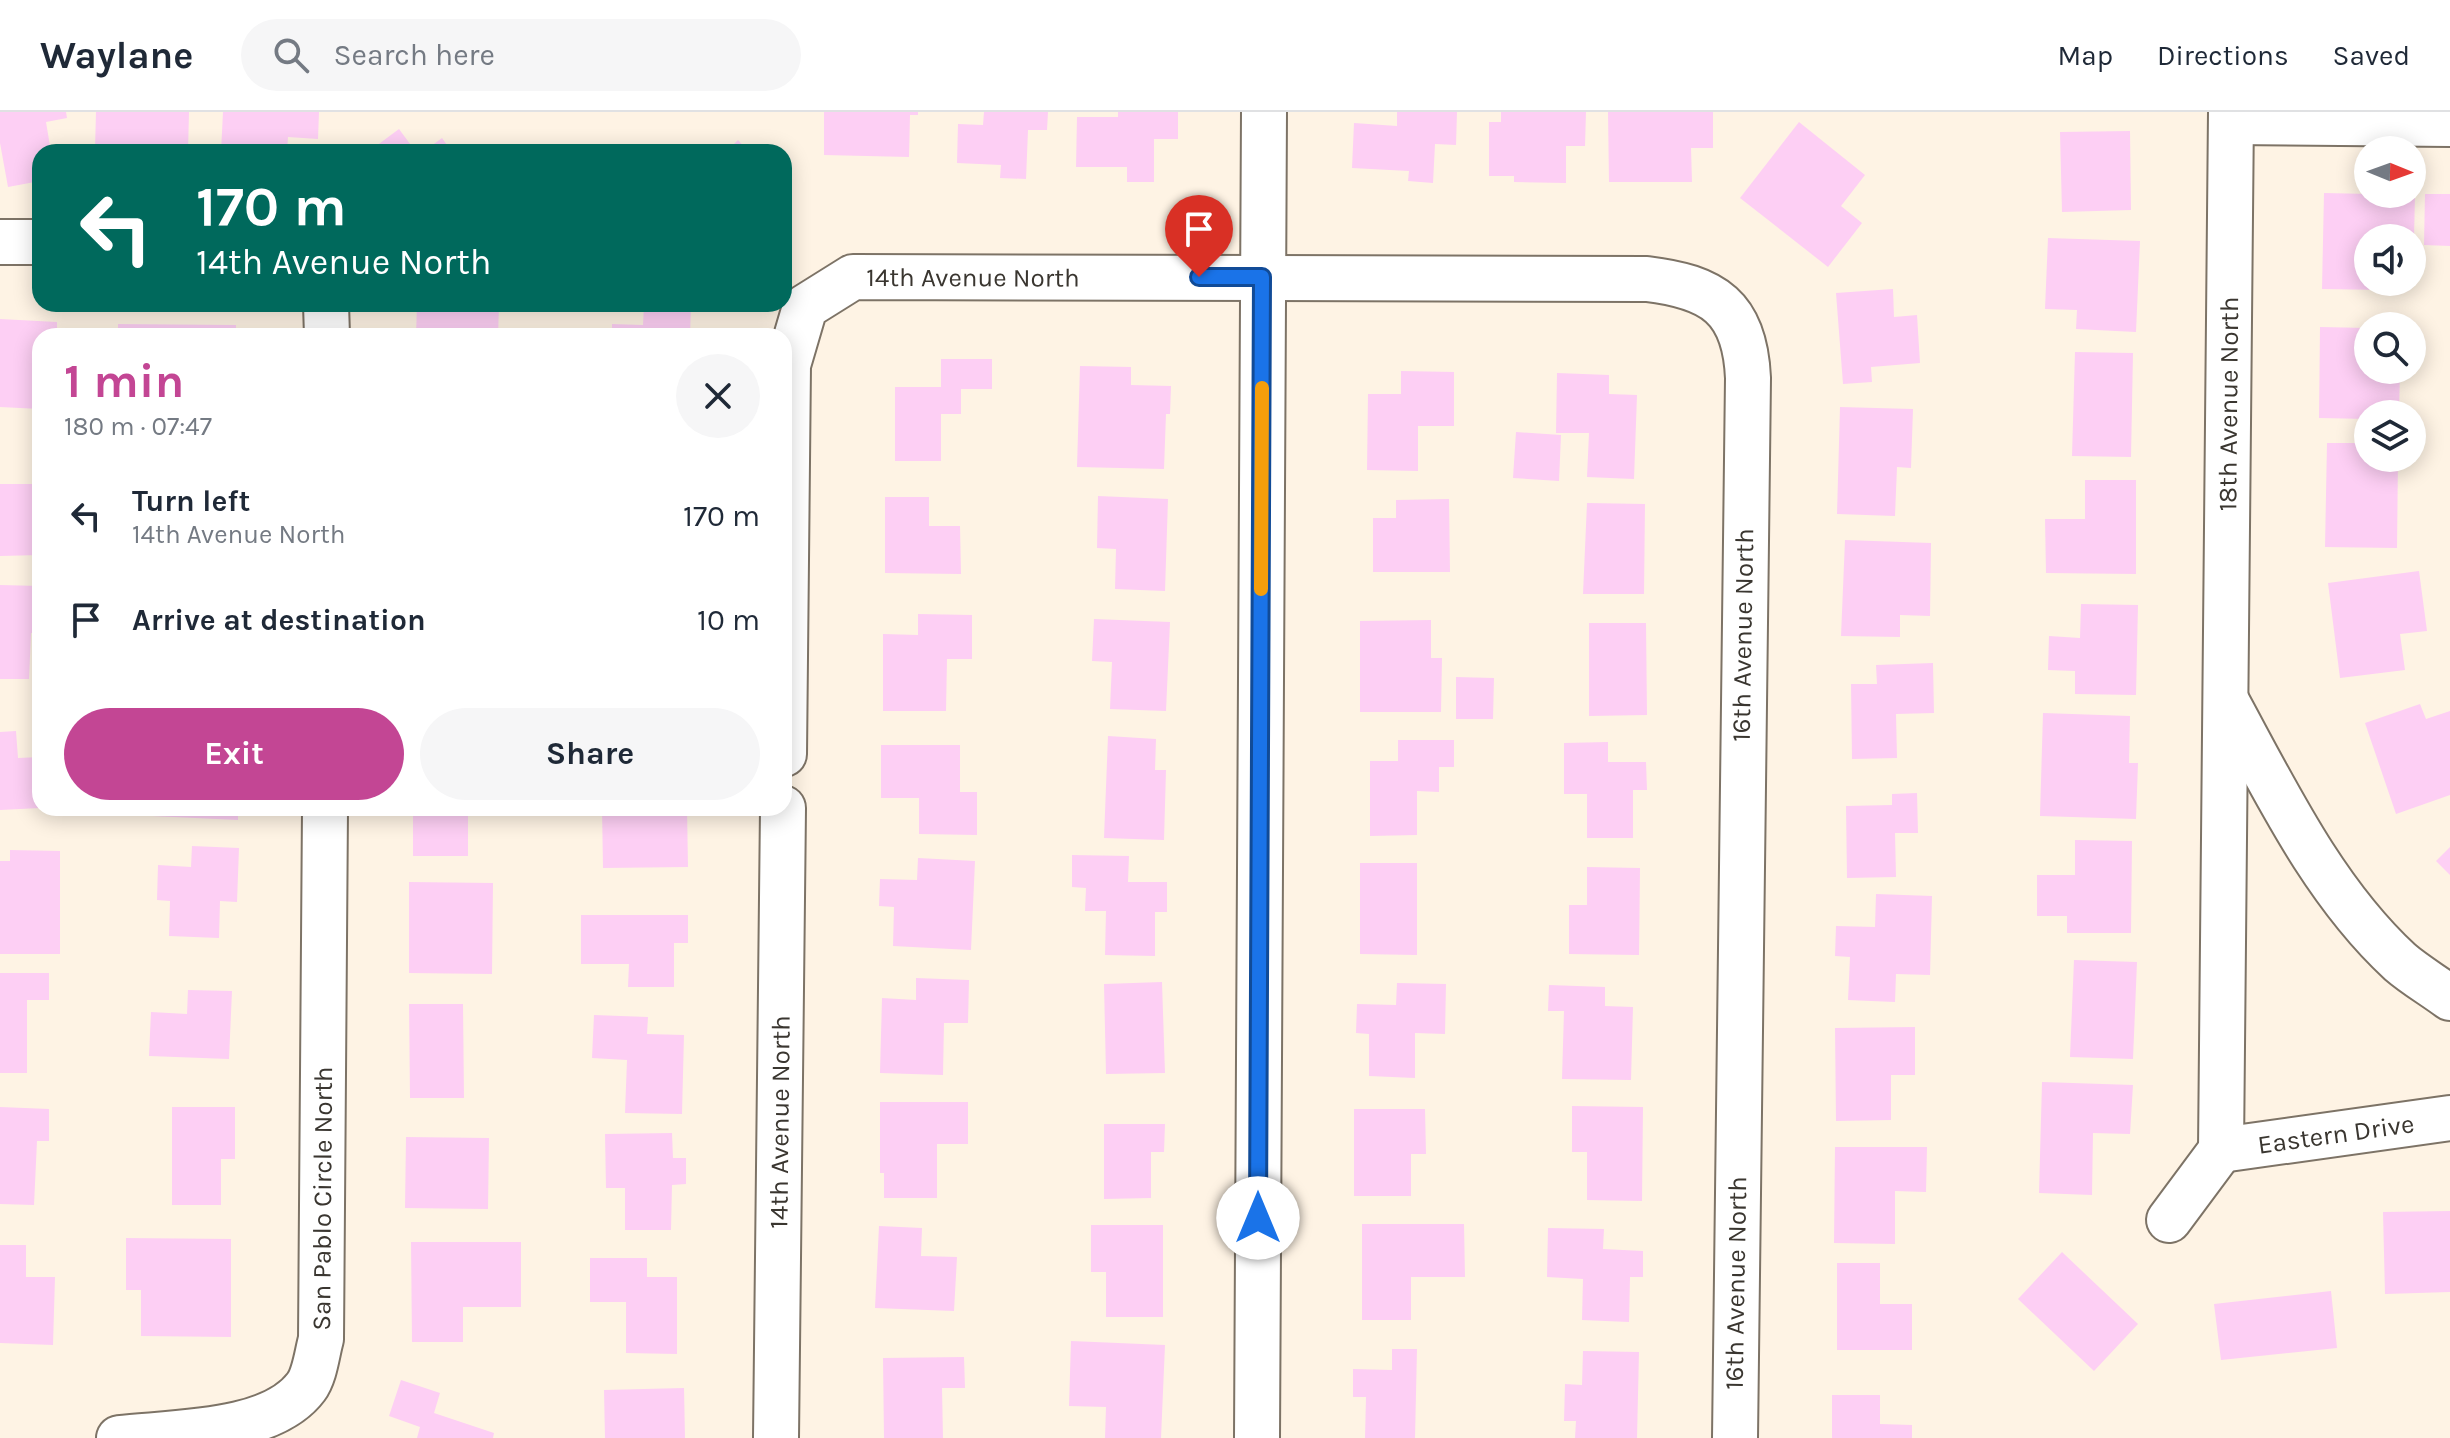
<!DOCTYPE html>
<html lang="en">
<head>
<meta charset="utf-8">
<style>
  :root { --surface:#fff; --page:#f6f6f7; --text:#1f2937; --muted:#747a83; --line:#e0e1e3; --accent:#c34694 }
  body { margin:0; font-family:Karla,sans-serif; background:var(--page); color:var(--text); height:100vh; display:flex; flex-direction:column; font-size:30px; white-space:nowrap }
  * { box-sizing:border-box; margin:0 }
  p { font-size:26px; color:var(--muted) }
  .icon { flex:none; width:44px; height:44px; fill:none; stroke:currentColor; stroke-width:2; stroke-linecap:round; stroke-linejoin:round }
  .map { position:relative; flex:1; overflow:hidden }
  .drawer { position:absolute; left:32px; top:216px; width:760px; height:488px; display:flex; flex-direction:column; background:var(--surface); border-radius:24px; box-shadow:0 4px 20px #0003 }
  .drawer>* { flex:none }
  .banner { position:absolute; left:32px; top:32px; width:760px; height:168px; border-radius:24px; box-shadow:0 4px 20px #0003; background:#00695c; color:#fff; overflow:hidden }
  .needle { width:52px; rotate:91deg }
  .fabs { position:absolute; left:2354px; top:24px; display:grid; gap:16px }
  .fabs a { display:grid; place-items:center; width:72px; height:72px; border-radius:50%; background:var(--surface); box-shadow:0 4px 20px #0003; font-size:40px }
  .pin { position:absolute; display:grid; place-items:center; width:68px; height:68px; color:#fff; margin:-82px -34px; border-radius:50% 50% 50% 0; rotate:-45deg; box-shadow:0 0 8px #0007 }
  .pin .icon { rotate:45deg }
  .me { position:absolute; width:88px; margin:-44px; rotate:0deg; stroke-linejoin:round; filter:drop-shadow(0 0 6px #0008) }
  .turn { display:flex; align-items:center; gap:28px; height:168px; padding:0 32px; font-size:36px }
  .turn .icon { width:104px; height:104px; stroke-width:2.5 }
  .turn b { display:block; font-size:56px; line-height:68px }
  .round { display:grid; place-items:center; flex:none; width:84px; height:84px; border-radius:42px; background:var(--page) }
  .head { display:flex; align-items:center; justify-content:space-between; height:136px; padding:0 32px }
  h1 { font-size:48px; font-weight:700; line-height:60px; color:var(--accent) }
  .button { display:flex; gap:16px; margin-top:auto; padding:16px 32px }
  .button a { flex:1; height:92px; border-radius:48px; background:var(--accent); color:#fff; font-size:32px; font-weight:700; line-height:92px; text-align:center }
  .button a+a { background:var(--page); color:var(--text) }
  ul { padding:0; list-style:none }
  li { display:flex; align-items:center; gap:24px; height:104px; padding:0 32px }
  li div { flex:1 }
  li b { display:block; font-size:30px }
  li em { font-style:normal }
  header { display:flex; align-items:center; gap:48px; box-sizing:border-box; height:112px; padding:0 40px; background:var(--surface); border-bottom:2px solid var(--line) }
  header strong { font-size:38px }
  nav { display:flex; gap:44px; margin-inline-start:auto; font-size:28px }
  .search { width:560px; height:72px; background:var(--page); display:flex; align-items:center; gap:20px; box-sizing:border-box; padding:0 28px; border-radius:44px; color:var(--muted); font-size:30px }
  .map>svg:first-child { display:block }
  .building { fill:#fdcff4 }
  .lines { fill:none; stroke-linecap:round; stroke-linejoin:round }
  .minor-casing { stroke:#7d7366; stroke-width:48 }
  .minor { stroke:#fff; stroke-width:44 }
  .route-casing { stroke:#114b97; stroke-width:20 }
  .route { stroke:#1a73e8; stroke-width:14 }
  .slow { stroke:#f59e0b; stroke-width:14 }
  .labels { text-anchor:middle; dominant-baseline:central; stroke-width:7; stroke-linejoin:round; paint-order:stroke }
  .street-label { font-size:26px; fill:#3a3630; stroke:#fff }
</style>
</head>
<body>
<header>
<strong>Waylane</strong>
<div class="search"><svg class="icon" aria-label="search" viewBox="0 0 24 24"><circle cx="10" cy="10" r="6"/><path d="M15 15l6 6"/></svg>Search here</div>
<nav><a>Map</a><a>Directions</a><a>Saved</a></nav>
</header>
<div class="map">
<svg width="2450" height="1326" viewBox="0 0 2450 1326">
  <rect width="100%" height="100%" fill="#fef3e4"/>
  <path class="building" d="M0 0H66L67 6 46 10 51 40H40V69L8 75 0 31Z
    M96 0H189L188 40 95 37Z
    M223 0H319L318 27 288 25 287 40H221Z
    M824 0H918V3H910L909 45 824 43Z
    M984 0H1048L1047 18H1028L1026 67 1000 66 1001 53 957 51 958 12 983 13Z
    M1118 0H1178V27H1154V70H1127V55H1076L1077 5H1118Z
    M1397 0H1457L1456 33 1435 32 1433 71 1408 69 1409 59 1352 56 1354 11 1397 14Z
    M1501 0H1586L1585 34H1566V71L1514 70V64H1489V10H1501Z
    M1608 0H1713V36H1691L1692 70H1609Z
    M1799 10 1865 63 1841 94 1862 111 1828 155 1740 86Z
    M399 17 416 40H368Z
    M2130 19 2131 98 2062 100 2060 20Z
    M442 26 452 40H423Z
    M738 28 749 40H726Z
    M2324 81 2415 83 2414 126H2368V170H2384V178L2322 177Z
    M2425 82H2450V134L2424 133Z
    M2048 126 2140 129 2136 220 2076 217 2077 198 2045 197Z
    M1893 177 1894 205 1917 203 1920 251 1871 255 1872 270 1843 272 1836 181Z
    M417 192 499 194 498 224H416Z
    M644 192H691L690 224H612V212L643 213Z
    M0 207 57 210V224H40V297L0 295Z
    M118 212 236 213V224H118Z
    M2320 215 2368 216V258H2400L2399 302H2368V307L2319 306Z
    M2075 240 2133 241 2131 345 2072 344Z
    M941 247H992V277H961V302H941V349H895V275H941Z
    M1080 254 1131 255V273L1171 274 1170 302H1166L1164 357 1077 355Z
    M1401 259 1454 260V314H1418V359L1367 358 1368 282H1401Z
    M1557 261 1609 263V282L1637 283 1634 367 1587 365 1589 321H1556Z
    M1840 295 1913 297 1911 356 1897 355 1895 404 1837 402Z
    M1516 320 1561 323 1559 369 1513 366Z
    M2327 331H2368V346H2398L2397 436 2325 435Z
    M2085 368H2136V462L2046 461 2045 407H2085Z
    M0 372H40V443L0 444Z
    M1098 384 1168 387 1165 479 1115 477 1116 437 1097 436Z
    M885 385H929V414H960L961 462 885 461Z
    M1449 387 1450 460H1373V406H1396V388Z
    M1587 391 1645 392 1644 482H1583Z
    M1845 428 1931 431 1930 504 1900 503V525L1841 524Z
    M2419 459 2427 519 2400 522 2405 558 2340 566 2328 471Z
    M0 473 40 474V521H31L29 567H0Z
    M2081 492 2138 493 2136 583 2075 582V559L2048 558 2049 524 2080 526Z
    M918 502 972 503V547H947L946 599H883V522L918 523Z
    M1094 507 1170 510 1166 599 1110 597 1112 550 1092 549Z
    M1431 508V546H1442L1441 600H1360V509Z
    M1589 511H1646L1647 603 1589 604Z
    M1933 551 1934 601 1896 602 1897 646 1852 647 1851 572H1877L1876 553Z
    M1456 565 1494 566 1493 607H1456Z
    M2420 592 2426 607 2450 599V683L2396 702 2365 611Z
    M2043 601 2130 604 2129 651H2138L2136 707 2040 704Z
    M16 619 18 646 40 645V696L0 698V620Z
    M1108 624 1156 627 1155 658H1166L1164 728 1104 726Z
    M1398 628H1454V655H1439V680L1417 679V723L1370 724V649H1398Z
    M1608 630V650H1646L1647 678H1633V726H1587V682H1564V631Z
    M881 633H960V680H977V723L919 722V686H881Z
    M1917 681 1918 721H1895L1896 765 1847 766 1846 694 1892 693V682Z
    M152 696H238V708L152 704Z
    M413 696H468V744H413Z
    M602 696H687L688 755 603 756Z
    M2075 728 2132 729 2131 821H2067V804H2037V763H2075Z
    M192 734 239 736 237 790 220 789 219 826 169 824 170 789 157 788 158 753 191 755Z
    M2450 735V763L2436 749Z
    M10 738 60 739V842H0V749H10Z
    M1072 743 1129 744 1128 770H1167V800H1155V844L1105 843 1106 799H1085L1086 776 1072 775Z
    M918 746 975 749 971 838 893 834 894 795 879 794 880 767 917 768Z
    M1360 751H1417V843L1360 842Z
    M1587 755 1640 756 1639 843 1569 842V793H1587Z
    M409 770 493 771 492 862 409 861Z
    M1876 782 1932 784 1930 863 1896 862 1895 890 1848 888 1850 845 1835 844 1836 814 1875 815Z
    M581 803H688V831H674V875H628L629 852H581Z
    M2074 848 2137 850 2133 947 2070 945Z
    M0 861H49V888H27V961H0Z
    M916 866 969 868 968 911H944L943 963 880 961 882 886 916 888Z
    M1162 870 1165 961 1106 962 1104 872Z
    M1397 871 1446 872 1445 922 1415 921V966L1369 964V922L1356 921 1357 892 1396 893Z
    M1549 873 1605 875V894L1633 895 1631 968 1562 967 1564 899H1548Z
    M188 878 232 879 229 947 149 944 151 900 187 902Z
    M409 892H463L464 986H410Z
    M594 903 648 905 647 922 684 923 682 1002 625 1001 627 948 592 946Z
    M1915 915V963H1891V1008L1836 1009 1835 916Z
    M2042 970 2133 973 2130 1022 2093 1021 2092 1083 2039 1081Z
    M880 990H968V1032H937V1086H884V1061H880Z
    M1572 994 1643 995 1642 1089 1587 1088V1040H1572Z
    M0 995 49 997V1029H37L34 1093 0 1092Z
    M172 995H235V1047H221V1093H172Z
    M1354 997H1425L1426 1042H1411V1084H1354Z
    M1104 1012H1165L1164 1040H1151V1086L1104 1087Z
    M672 1021 673 1046H686V1072L672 1073 671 1118H625V1076H606L605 1022Z
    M406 1025 489 1026 488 1097 405 1096Z
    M1835 1035H1927L1926 1080 1895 1079V1132L1834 1131Z
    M2450 1099V1180L2385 1182 2383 1100Z
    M1362 1112H1464L1465 1165H1411V1208H1362Z
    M1091 1113H1163V1205H1106V1160H1091Z
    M879 1114 922 1116 921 1144 957 1145 954 1199 875 1196Z
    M1548 1116 1604 1117 1603 1137 1643 1139V1165H1630L1629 1210 1582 1208 1583 1167 1547 1165Z
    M126 1126 231 1127V1225L141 1224V1178H126Z
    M411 1130H521V1195H463V1230H412Z
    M0 1133H26V1165H55L53 1233 0 1231Z
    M2062 1140 2138 1212 2094 1259 2018 1187Z
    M590 1146H647V1165H677V1242L626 1241V1190H590Z
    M1837 1151H1880V1192H1912V1238H1837Z
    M2331 1179 2337 1236 2221 1248 2214 1192Z
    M1071 1229 1165 1233 1161 1326H1105L1106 1295 1069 1294Z
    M1392 1237H1417L1415 1326H1365L1366 1285H1353V1257L1392 1258Z
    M1583 1239 1639 1240 1637 1326H1575L1576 1309H1564L1565 1272 1582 1273Z
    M964 1245 965 1276H942L943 1326H884L883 1246Z
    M401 1268 440 1281 434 1301 494 1321 493 1326H417L420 1315 389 1304Z
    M684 1276 685 1326H605L604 1278Z
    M1832 1283H1880V1312L1912 1313V1326H1832Z"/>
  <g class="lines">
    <defs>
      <g id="minor">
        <path d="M2231 10 2450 12"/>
        <path d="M0 130H40"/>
        <path d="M326 192 327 224"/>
        <path d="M2226 588C2275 678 2323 779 2400 850 2415 863 2434 874 2450 886"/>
        <path id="s1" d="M784 642 788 253 805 195 853 165 1647 167C1713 175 1745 195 1748 266L1735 1326"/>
        <path id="s2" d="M2221 1038 2231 0"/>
        <path id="s3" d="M2221 1038 2450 1006"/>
        <path d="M2169 1108 2221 1038"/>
        <path id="s4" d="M119 1326C174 1320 271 1322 306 1275 315 1263 317 1241 321 1227L325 696"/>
        <path id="s5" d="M776 1326 783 696"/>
        <path d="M1257 1326 1264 0"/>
      </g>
    </defs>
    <use href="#minor" class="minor-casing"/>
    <use href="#minor" class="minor"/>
  </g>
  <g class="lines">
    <defs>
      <path id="route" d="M1199 165H1262L1258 1106"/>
    </defs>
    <use href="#route" class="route-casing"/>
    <use href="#route" class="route"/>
    <path class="slow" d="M1261 477 1262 276"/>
  </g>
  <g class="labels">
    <g class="street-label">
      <text stroke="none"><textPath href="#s1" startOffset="626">14th Avenue North</textPath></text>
      <text stroke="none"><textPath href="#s2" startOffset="746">18th Avenue North</textPath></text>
      <text transform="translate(1743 523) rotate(-89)">16th Avenue North</text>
      <text stroke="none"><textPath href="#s5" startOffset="316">14th Avenue North</textPath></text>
      <text stroke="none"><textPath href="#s3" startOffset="116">Eastern Drive</textPath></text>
      <text stroke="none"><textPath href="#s4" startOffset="390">San Pablo Circle North</textPath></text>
      <text transform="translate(1736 1171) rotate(-89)">16th Avenue North</text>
    </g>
  </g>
</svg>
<div class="fabs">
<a><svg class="needle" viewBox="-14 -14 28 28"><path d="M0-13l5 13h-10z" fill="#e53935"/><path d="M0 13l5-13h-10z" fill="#747a83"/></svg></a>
<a><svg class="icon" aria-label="sound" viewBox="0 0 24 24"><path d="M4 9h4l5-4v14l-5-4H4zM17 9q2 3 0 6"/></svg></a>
<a><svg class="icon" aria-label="search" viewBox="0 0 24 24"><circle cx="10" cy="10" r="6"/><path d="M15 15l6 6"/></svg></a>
<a><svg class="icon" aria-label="layers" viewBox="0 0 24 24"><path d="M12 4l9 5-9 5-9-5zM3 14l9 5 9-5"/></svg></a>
</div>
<div class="pin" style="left:1199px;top:165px;background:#d93025"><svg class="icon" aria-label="arrive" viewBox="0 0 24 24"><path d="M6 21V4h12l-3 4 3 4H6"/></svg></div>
<svg class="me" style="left:1258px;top:1106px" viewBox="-20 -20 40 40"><circle r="19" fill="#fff"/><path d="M0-13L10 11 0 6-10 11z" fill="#1a73e8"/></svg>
<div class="banner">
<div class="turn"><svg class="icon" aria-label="left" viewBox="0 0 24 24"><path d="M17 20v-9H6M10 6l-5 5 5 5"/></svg><div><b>170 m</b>14th Avenue North</div></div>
</div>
<section class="drawer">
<div class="head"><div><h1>1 min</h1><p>180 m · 07:47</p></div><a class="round"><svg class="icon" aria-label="close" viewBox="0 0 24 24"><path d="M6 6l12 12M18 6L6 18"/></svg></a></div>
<ul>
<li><svg class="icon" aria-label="left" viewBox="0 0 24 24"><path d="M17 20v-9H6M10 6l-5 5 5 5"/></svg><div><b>Turn left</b><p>14th Avenue North</p></div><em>170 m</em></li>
<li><svg class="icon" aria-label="arrive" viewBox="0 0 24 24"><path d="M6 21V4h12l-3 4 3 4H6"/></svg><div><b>Arrive at destination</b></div><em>10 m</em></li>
</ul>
<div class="button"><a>Exit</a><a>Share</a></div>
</section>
</div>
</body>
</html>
